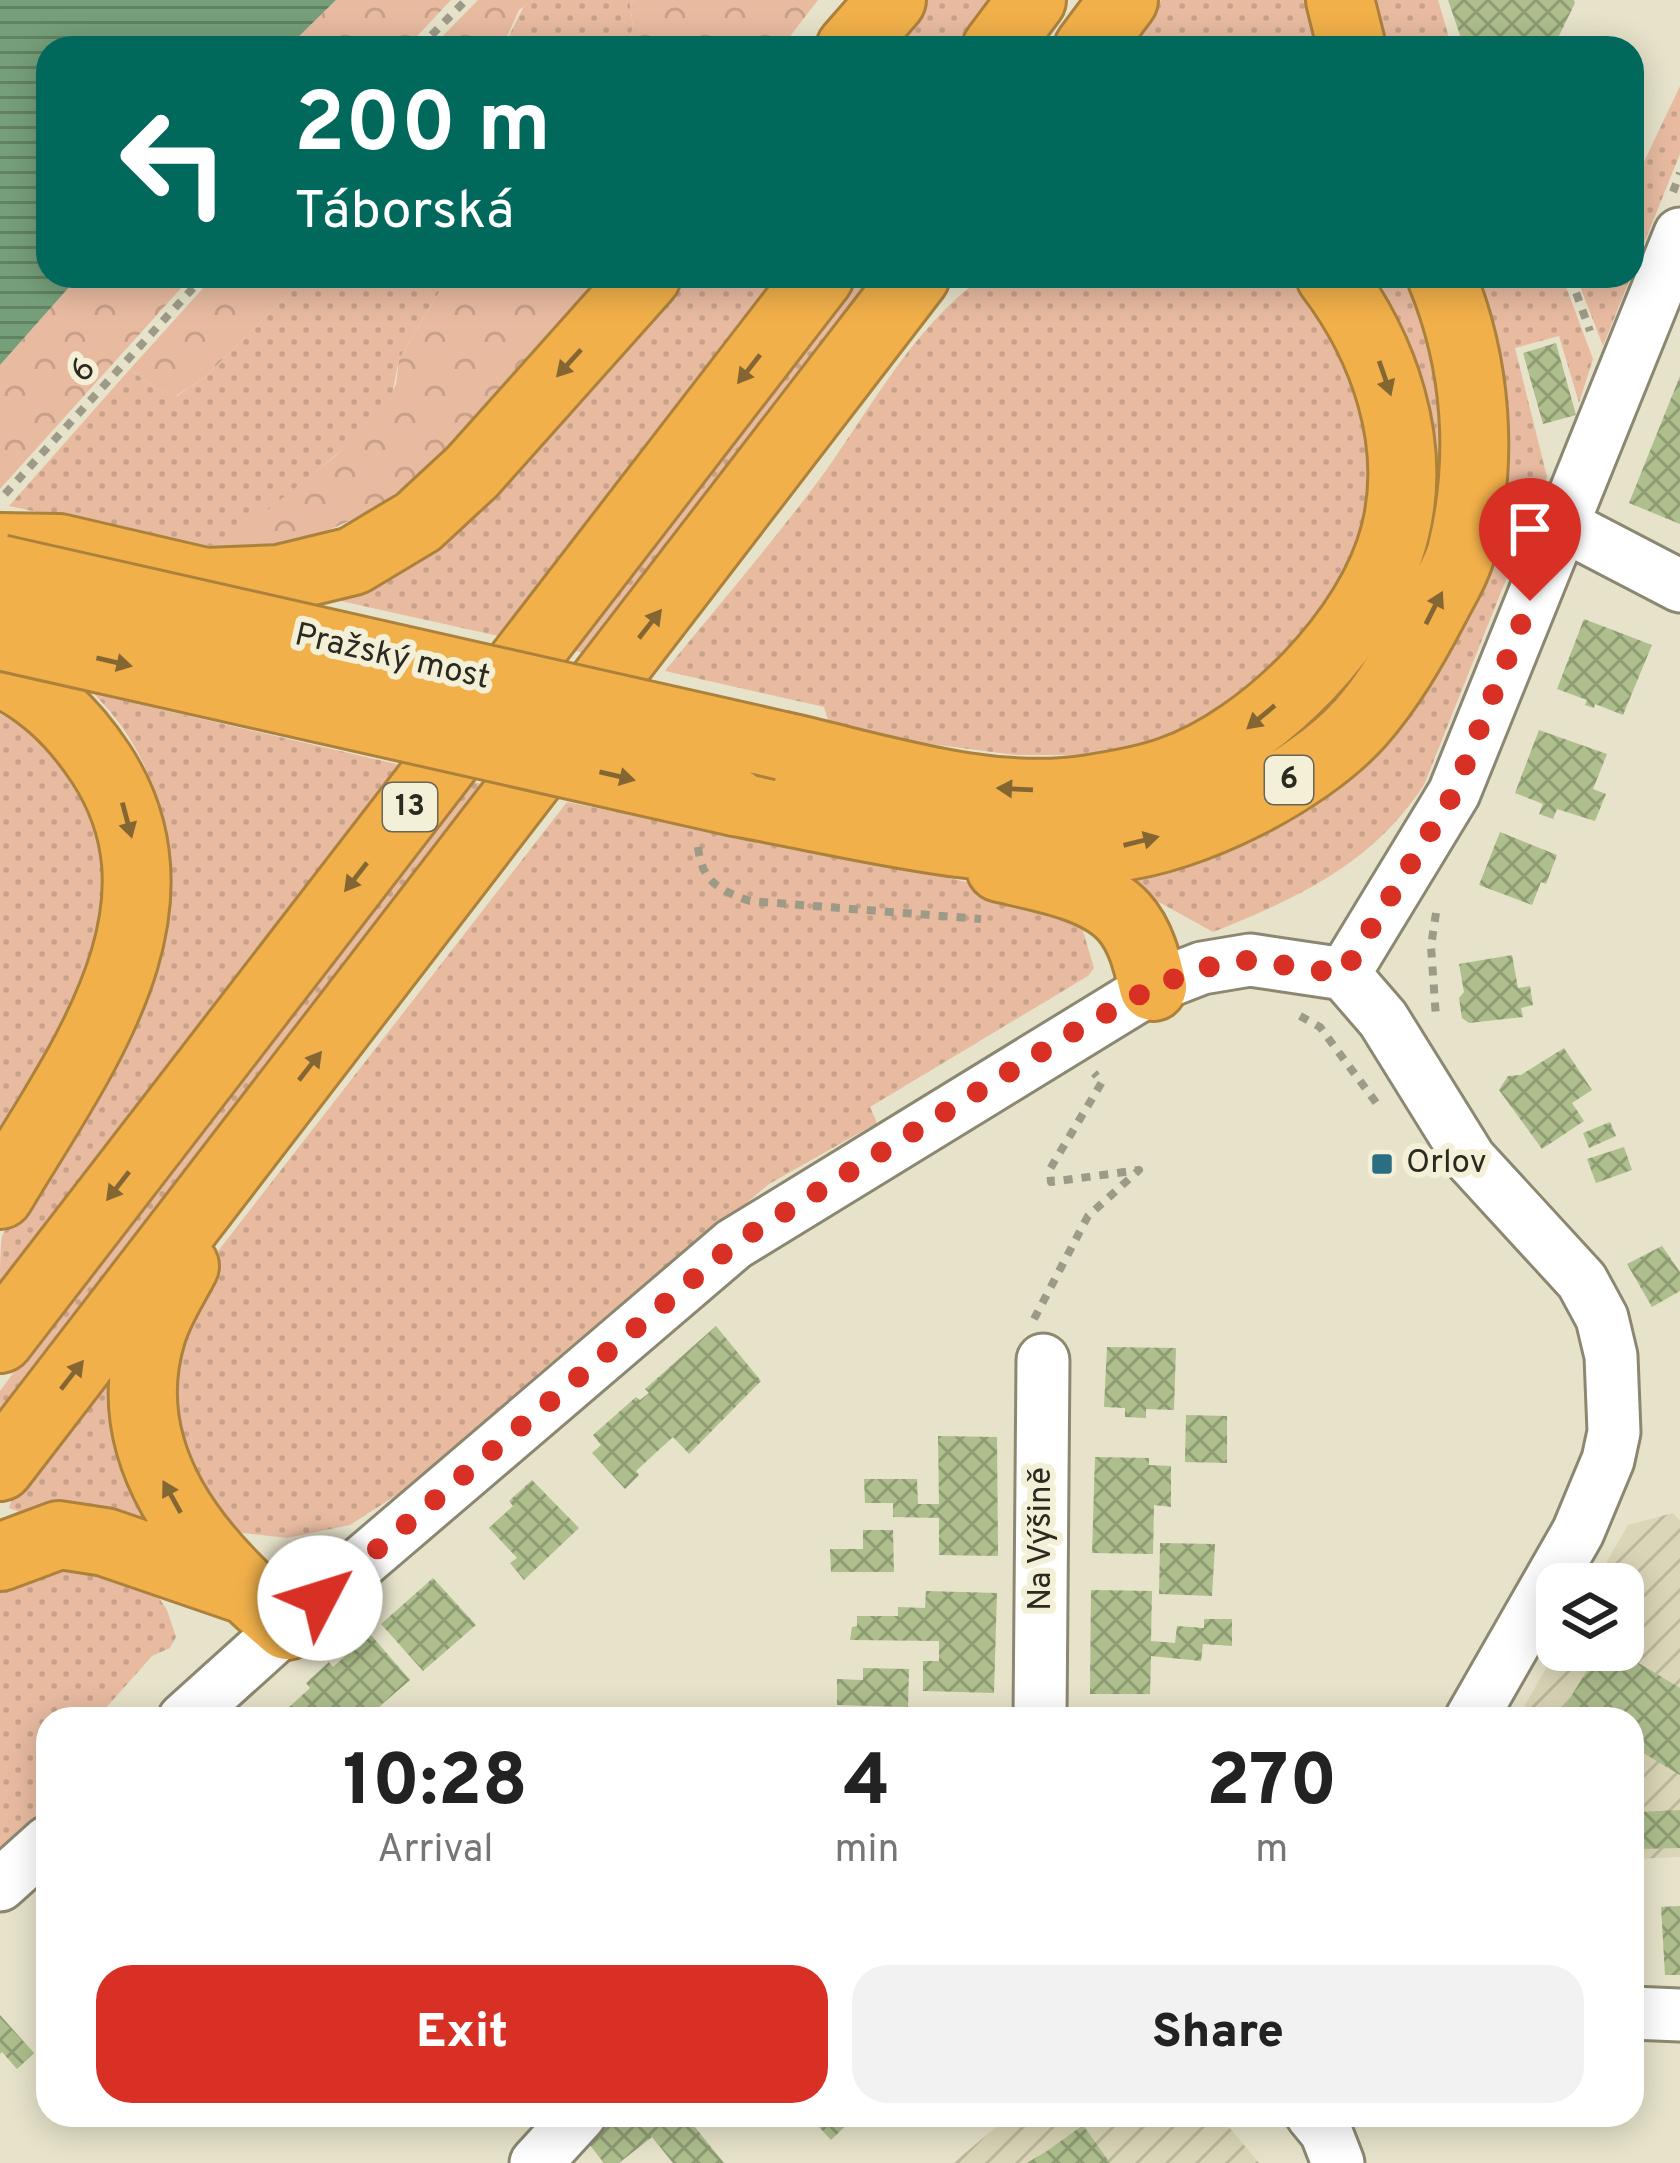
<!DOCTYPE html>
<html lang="en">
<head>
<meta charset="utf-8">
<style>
  :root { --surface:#fff; --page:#f2f2f2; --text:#222; --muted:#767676; --accent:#d93025 }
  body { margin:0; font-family:Overpass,sans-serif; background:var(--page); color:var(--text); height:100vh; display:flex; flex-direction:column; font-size:45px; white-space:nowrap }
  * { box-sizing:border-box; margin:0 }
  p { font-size:39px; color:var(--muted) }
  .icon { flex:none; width:66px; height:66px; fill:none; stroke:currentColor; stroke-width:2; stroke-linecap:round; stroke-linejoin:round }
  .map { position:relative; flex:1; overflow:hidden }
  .details { position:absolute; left:36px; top:1707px; width:1608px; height:420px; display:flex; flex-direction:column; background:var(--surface); border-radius:36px; box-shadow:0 6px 30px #0003 }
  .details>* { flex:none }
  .banner { position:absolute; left:36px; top:36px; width:1608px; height:252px; border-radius:36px; box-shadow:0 6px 30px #0003; background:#00695c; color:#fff; overflow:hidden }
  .tools { position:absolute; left:1536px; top:1563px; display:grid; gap:24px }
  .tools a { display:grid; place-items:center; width:108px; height:108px; border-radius:24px; background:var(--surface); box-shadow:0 6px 30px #0003; font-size:60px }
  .pin { position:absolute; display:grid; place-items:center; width:102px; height:102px; color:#fff; margin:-123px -51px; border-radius:50% 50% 50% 0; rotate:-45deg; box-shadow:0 0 12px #0007 }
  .pin .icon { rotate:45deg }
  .me { position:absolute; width:132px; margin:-66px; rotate:50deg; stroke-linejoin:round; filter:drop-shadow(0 0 9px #0008) }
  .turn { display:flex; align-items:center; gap:42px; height:252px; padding:0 60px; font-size:54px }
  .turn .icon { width:156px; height:156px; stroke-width:2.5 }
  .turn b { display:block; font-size:84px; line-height:102px }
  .eta { display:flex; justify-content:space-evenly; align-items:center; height:204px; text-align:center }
  .eta b { font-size:72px; font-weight:800; line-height:84px }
  .primary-button { display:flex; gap:24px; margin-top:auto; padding:24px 60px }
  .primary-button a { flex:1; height:138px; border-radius:36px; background:var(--accent); color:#fff; font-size:48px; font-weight:800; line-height:138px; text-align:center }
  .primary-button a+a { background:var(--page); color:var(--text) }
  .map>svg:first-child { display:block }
  .industrial { fill:url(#industrial-furrows) }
  .grass { fill:url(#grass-dots) }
  .forest { fill:url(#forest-crowns) }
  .water { fill:url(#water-rules) }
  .building { fill:url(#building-cross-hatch) }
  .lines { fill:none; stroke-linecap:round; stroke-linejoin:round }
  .minor-casing { stroke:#8b8771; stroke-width:57 }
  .highway-casing { stroke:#ac813c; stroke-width:72 }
  .path { stroke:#9d9a87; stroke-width:8; stroke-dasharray:9 9; stroke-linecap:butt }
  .minor { stroke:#fff; stroke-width:51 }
  .highway { stroke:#f1b04a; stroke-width:66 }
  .highway-bridge-casing { stroke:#ac813c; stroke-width:72; stroke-linecap:butt }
  .highway-bridge { stroke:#f1b04a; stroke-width:66 }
  .oneway { fill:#846633 }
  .route { stroke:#d93025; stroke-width:21; stroke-dasharray:0 37.8 }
  .poi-dot { fill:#2c6e81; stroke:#f4f0d7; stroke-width:4.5 }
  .labels { text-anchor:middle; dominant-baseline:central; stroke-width:12; stroke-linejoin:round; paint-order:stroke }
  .shield { fill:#f4f0d7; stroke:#676558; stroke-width:3 }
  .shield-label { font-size:30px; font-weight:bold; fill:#2b2a21 }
  .street-label { font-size:33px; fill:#2b2a21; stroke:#f4f0d7 }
  .poi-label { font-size:33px; fill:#2b2a21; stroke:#f4f0d7; text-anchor:start }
</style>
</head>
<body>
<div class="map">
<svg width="1680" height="2163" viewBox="0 0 1680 2163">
  <defs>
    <pattern id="industrial-furrows" width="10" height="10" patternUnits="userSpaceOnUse" patternTransform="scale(3)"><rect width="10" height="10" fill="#dbd6b7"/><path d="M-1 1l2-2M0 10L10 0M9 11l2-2" fill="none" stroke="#bcb89d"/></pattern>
    <pattern id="grass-dots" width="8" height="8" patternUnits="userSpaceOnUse" patternTransform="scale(3)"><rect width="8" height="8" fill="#e8bba1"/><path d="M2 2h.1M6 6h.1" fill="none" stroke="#c7a18a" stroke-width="1.8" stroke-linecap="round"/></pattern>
    <pattern id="forest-crowns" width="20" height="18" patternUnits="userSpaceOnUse" patternTransform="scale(3)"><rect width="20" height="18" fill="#e8bba1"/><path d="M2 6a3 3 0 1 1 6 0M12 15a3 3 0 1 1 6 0" fill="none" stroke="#c7a18a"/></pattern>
    <pattern id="water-rules" width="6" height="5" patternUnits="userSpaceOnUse" patternTransform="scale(3)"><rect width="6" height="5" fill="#769f79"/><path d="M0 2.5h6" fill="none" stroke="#618263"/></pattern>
    <pattern id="building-cross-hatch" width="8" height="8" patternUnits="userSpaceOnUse" patternTransform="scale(3)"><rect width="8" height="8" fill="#aebf8d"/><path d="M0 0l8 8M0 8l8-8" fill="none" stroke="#8e9b73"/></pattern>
  </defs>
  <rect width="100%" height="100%" fill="#e7e3ca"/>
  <path class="industrial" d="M1673 1513 1680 1521V1857L1632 1859V1719H1517L1557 1649 1623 1650V1584H1594L1628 1525Z
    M1011 2115H1219L1259 2163H953Z"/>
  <path class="grass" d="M533 0H636L630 3 633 28 625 48H503L524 6Z
    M923 0H989L953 48H875Z
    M1161 0H1310L1324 48H1124Z
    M1361 0H1438L1452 48H1375Z
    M1680 86V154L1632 273V187Z
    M307 276H449L399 359 389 410 262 517 222 546 192 545 9 506 130 369 155 388 177 396 204 378Z
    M684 276H778L503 637 336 600 371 589 454 534Z
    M850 276H876L588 654 567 649Z
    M984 276H1287L1302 286 1329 319 1377 434 1360 557 1320 630 1188 738 1106 755H1015L907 741 828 720 824 707 665 671C715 609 768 548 816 484 870 412 910 329 984 276Z
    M1356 276H1415L1449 389 1443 513 1414 589 1349 691 1301 738 1194 795 1382 624Z
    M1466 276H1562L1593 359 1579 403 1559 336 1515 348 1547 477 1424 785C1372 864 1298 898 1213 932L1092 865 1427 673Z
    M1576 276H1631L1603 346Z
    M94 694 405 766 0 1291C0 1275 0 1250 2 1236 19 1202 54 1163 75 1129 136 1032 192 930 161 812 149 766 127 727 94 694Z
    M0 714C33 730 61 760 78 792 147 915 61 1022 0 1126Z
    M466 780 486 785 0 1419V1391L130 1215Z
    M567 802 758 840 764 836 1076 907 1094 968 1088 976 870 1107 877 1123 769 1184 420 1480 350 1525 287 1538 243 1533 215 1519 168 1422 178 1326 215 1255Z
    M111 1372 155 1523 79 1512 23 1513 9 1508 12 1499Z
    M78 1561 155 1592 167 1610 176 1637 170 1648 152 1656 96 1719H48V1817L0 1859V1588Z"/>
  <path class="forest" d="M336 0H451L406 48H287Z
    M478 0H533L519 10 502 48H431Z
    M636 0H818L781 48H625L633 28 630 3Z
    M79 276H192L0 489V365Z
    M214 276H307L204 378 176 396 155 388 130 369Z
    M449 276H602C524 366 438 490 323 532 291 545 257 544 222 546L334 457 384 410 396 384 399 359Z"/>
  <path class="water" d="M0 0H336L287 48H48V276H79L0 365Z"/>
  <path class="building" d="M1448 0H1574L1575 3 1553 48H1476L1462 41Z
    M1556 343 1576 415 1543 424 1523 353Z
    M1680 376V524L1629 503Z
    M1584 619 1652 645 1623 715 1595 704 1594 708 1585 705 1587 700 1557 689Z
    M1539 730 1607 754 1593 789 1606 794 1595 821 1557 809 1553 819 1539 814 1543 804 1515 793Z
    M1500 832 1557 855 1546 884 1541 882 1532 905 1479 885Z
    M1512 955 1518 988 1530 986 1533 1005 1521 1008 1523 1017 1469 1023 1462 1018 1459 998 1464 992 1459 964Z
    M1564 1048 1592 1090 1572 1103 1584 1121 1542 1149 1499 1090 1508 1076 1521 1075Z
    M1610 1122 1616 1136 1589 1148 1583 1133Z
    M1624 1147 1632 1170 1596 1183 1587 1159Z
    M1662 1246 1680 1272V1291L1652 1307 1627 1264Z
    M716 1326 761 1381 689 1454 673 1437 636 1471 639 1475 625 1489 592 1453 601 1445 593 1435 636 1397 640 1400 649 1393 645 1389Z
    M1107 1347 1176 1348 1174 1410 1146 1409V1418L1125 1417V1408L1104 1407Z
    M1186 1415 1227 1416V1463L1185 1462Z
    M938 1436 997 1437 998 1556 939 1555V1518L893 1517V1503H865L864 1479H917L918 1504H939Z
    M1095 1457 1149 1458V1465L1171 1466V1507L1154 1505 1153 1554 1092 1553Z
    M532 1480 579 1528 524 1580 510 1563 517 1558 489 1528 513 1506 509 1501Z
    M863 1530H893L894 1572H831L830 1549H863Z
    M1160 1543 1215 1544 1212 1596 1159 1594Z
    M433 1578 476 1625 423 1671 381 1624Z
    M1091 1590 1152 1591 1151 1641 1175 1643 1177 1626 1204 1628V1619H1232V1646L1203 1644 1201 1661 1151 1656 1150 1694H1090Z
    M926 1591 997 1593 994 1693 923 1691V1661H939V1641L850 1640 852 1627 857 1626V1616H898V1607L925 1608Z
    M370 1634 410 1680 365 1719H296L287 1709 310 1688 306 1683 329 1662 333 1667Z
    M1600 1650H1617L1680 1688V1775L1632 1746V1719H1587L1565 1706Z
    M863 1668 909 1669 908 1707 837 1705V1679L863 1680Z
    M1680 1810V1848L1640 1849 1639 1812Z
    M1680 1906V1975H1665L1661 1907Z
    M0 2015 34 2053 17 2069 2 2052 0 2054Z
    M618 2115H685L724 2163H673L652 2137 619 2163H604L586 2140Z
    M808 2115H857L831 2140Z
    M1083 2125 1110 2163H1027L1047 2151Z"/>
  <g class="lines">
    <defs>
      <path id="minor" d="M1561 524 1680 586
        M1344 974 1383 1019 1470 1159 1582 1281 1602 1318 1611 1356 1614 1432 1608 1460 1578 1532 1471 1719
        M1344 974 1454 793 1680 234
        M184 1719 287 1626 734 1244 1153 987 1202 968 1250 960 1344 974
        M1040 1719 1043 1360
        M0 1885 48 1842
        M1632 2013 1680 2015
        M1312 2115 1326 2132 1338 2163
        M536 2163 580 2115"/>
      <path id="highway" d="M1340 0 1352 48
        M850 48 892 0
        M996 48 1032 0
        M1088 48 1124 0
        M0 547 59 548 205 582 279 579 353 561 418 522 472 472 647 276
        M0 673C43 692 76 726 101 764 198 912 75 1068 0 1195
        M783 746C881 768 989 805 1090 789 1116 785 1146 780 1170 771 1263 739 1371 630 1395 533 1418 443 1384 347 1330 276
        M735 802C858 824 987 860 1113 848 1192 840 1307 782 1360 723 1390 689 1413 649 1434 609 1443 591 1456 571 1461 552 1484 460 1477 363 1441 276
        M1000 868C1038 877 1096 886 1124 917 1141 936 1147 962 1153 987
        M185 1266C174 1287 159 1310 152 1333 114 1455 199 1553 287 1626
        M0 1339 820 276
        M0 1467 916 276
        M0 1557 59 1535 105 1542 242 1589"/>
    </defs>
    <use href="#minor" class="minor-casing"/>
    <use href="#highway" class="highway-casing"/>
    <path class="path" d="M419 48 466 0
      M1673 192 1680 173
      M1570 276 1590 331
      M5 494 204 276
      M698 847C702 882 719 890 750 901L981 919
      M1436 913 1431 946 1436 1018
      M1300 1016 1320 1027 1380 1108
      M1034 1319 1088 1216 1139 1170 1051 1182 1050 1169 1102 1082 1094 1073"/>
    <use href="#minor" class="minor"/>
    <use href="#highway" class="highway"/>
    <defs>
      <path id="highway-bridge" d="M0 569 783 746
        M0 636 735 802"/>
    </defs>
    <use href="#highway-bridge" class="highway-bridge-casing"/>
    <use href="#highway-bridge" class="highway-bridge"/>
  </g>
  <defs><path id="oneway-solid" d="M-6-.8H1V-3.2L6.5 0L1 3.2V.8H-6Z" transform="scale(3)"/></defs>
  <g class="oneway">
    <use href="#oneway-solid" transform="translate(569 363) rotate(132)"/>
    <use href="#oneway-solid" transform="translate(749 369) rotate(128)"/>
    <use href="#oneway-solid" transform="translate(1385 378) rotate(71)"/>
    <use href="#oneway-solid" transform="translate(1434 608) rotate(-63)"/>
    <use href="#oneway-solid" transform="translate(650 624) rotate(-52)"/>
    <use href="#oneway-solid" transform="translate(114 662) rotate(13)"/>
    <use href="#oneway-solid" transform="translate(1261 717) rotate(140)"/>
    <use href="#oneway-solid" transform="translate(617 776) rotate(13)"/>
    <use href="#oneway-solid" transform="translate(1015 789) rotate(-177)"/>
    <use href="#oneway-solid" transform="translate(127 820) rotate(75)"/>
    <use href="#oneway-solid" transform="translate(1141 841) rotate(-14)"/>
    <use href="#oneway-solid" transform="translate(356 877) rotate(128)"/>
    <use href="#oneway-solid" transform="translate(310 1066) rotate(-52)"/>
    <use href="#oneway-solid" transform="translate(118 1186) rotate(128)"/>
    <use href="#oneway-solid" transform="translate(72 1375) rotate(-52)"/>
    <use href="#oneway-solid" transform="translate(172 1497) rotate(-119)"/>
  </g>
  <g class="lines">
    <path class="route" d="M320 1598 734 1244 1070 1034 1153 987 1202 968 1250 960 1343 974 1454 793 1530 601"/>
  </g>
  <rect class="poi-dot" x="1370" y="1152" width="24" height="24" rx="6"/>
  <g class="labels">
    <g class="shield">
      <rect x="1265" y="756" width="48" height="48" rx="9"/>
      <rect x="383" y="783" width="54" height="48" rx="9"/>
    </g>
    <g class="shield-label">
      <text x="1289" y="780">6</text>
      <text x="410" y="807">13</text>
    </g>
    <g class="street-label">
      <text transform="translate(84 371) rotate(-47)">6</text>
      <text transform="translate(392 658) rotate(13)">Pražský most</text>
      <text transform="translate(1042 1539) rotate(-90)">Na Výšině</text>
    </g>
    <g class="poi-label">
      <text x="1406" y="1164">Orlov</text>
    </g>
  </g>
</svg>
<div class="tools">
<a><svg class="icon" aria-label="layers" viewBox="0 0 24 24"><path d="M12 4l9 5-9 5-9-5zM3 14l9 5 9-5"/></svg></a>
</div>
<div class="pin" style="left:1530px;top:601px;background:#d93025"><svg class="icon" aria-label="arrive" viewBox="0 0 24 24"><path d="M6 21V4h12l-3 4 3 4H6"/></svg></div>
<svg class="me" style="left:320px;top:1598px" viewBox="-20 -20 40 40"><circle r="19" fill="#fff"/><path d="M0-13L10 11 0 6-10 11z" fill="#d93025"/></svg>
<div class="banner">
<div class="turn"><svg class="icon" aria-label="left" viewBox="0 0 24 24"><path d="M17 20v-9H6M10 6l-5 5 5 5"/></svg><div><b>200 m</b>Táborská</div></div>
</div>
<section class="details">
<div class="eta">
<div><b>10:28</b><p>Arrival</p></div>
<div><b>4</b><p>min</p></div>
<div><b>270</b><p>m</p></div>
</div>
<div class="primary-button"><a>Exit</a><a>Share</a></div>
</section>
</div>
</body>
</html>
